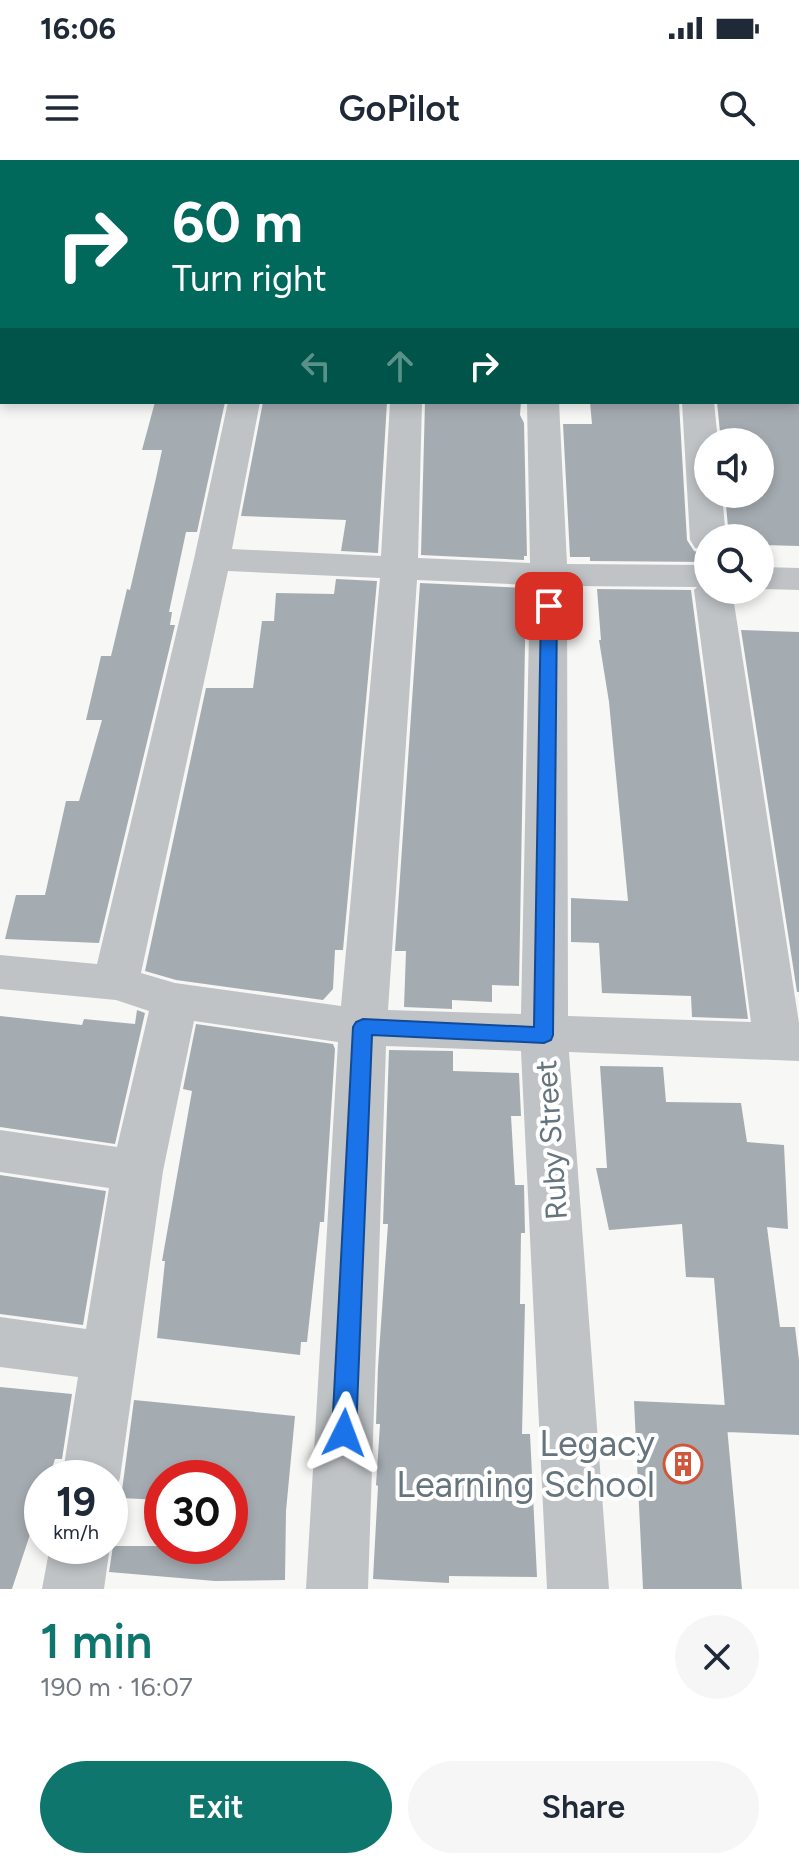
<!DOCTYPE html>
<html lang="en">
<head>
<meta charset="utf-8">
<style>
  :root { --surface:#fff; --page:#f6f6f7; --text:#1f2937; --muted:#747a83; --accent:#0f766e }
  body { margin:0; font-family:Figtree,sans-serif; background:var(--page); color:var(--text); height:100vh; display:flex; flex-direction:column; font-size:30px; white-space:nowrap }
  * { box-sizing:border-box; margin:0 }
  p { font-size:26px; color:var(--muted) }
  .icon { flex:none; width:44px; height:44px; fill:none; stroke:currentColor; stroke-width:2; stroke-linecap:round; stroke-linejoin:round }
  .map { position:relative; height:1429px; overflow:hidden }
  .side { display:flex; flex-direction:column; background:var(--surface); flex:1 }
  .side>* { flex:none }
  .banner { position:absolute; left:0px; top:0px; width:800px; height:244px; box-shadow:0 4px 12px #0003; background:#00695c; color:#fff; overflow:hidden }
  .fabs { position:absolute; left:694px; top:268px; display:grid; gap:16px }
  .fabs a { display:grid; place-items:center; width:80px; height:80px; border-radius:50%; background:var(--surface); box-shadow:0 4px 12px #0003; font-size:40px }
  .speed { position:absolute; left:24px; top:1300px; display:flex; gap:16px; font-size:40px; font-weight:700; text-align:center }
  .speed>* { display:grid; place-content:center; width:104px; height:104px; border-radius:50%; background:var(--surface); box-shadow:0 4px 12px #0003; line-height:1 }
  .speed small { font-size:20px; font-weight:400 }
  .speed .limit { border:12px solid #d22; background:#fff; color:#111 }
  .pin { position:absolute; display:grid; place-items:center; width:68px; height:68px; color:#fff; margin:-34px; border-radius:16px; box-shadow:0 4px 12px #0006 }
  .me { position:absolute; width:88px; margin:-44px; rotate:3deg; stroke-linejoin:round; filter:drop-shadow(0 0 6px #0008) }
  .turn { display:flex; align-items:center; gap:28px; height:168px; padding:0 40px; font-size:36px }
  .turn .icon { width:104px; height:104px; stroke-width:2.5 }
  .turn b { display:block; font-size:56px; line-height:68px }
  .lanes { display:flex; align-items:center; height:76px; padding:0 40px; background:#0003; justify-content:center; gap:40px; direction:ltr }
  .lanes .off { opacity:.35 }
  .round { display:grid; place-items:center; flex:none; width:84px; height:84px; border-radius:42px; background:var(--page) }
  .headline { display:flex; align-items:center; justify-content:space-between; height:136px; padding:0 40px }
  h1 { font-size:48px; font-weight:600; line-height:60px; color:var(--accent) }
  .cta { display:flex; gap:16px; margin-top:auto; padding:16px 40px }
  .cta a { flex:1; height:92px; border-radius:48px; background:var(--accent); color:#fff; font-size:32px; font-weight:600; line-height:92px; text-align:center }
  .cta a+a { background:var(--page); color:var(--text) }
  .status { display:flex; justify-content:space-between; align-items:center; height:56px; padding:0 40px; background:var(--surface); direction:ltr }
  .status svg { height:22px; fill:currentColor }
  header { display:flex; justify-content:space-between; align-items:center; height:104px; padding:0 40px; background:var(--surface); font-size:36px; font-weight:600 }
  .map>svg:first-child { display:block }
  .building { fill:#a5acb1 }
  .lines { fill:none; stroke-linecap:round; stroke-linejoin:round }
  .secondary-casing { stroke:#b2b7bb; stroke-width:4 }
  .street { fill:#bfc3c6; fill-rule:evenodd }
  .secondary { fill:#fff; fill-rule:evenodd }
  .route { fill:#1a73e8; stroke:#114b97; stroke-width:2 }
  .labels { text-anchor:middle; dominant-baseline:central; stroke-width:8; stroke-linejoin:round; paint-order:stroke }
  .street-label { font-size:30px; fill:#66747d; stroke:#fff }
  .near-poi-label { font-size:36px; fill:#66747d; stroke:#fff; text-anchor:end }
</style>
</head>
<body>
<div class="status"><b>16:06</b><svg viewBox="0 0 49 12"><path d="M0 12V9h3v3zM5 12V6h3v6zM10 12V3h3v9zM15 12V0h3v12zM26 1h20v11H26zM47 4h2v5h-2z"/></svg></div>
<header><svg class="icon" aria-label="menu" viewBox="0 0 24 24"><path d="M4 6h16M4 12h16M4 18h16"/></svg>GoPilot<svg class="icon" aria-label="search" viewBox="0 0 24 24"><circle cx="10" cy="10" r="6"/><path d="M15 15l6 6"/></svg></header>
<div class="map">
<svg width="799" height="1429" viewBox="0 0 799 1429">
  <rect width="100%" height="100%" fill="#f7f7f5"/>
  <path class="building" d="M155 242H225L197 372H186L169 452H172L170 465H175L99 783 5 779 16 735H45L66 641H79L102 560H86L101 496H111L127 429 130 430 156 318 162 290H142Z
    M263 242H387L378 393 341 391 346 360 241 356Z
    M425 242H521L520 255 524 263 527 396H524V400L421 395Z
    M590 242 679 243 687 380 694 391 706 394 708 402 590 401V397H570L563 264H592Z
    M717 242H799V386L760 385V378H729L725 334H760V282H721Z
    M336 419 377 421 343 790H335L333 829 323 840 176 820 145 811 206 528H253L262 461H274L276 433 334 434Z
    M420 423 526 428 519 826 492 825V842L452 840V849L404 847 406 791H395Z
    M597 429 691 430 748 859 692 857 691 836 602 833 599 783 571 782V738L628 741 609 542 599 480H601Z
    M741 470 799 472V832H797Z
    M137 850 145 853 115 984 0 967V856L82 865 84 859 135 864Z
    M196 864 333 884 335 889 324 1062H320L307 1182H301L300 1195 157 1178 165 1101H162L192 931 183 929Z
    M389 890 453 891V911L519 913 521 956H511L515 1025H524L525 1073H521L520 1144H525L522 1274H530L537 1417 449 1416V1423L373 1419 378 1326 376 1325 380 1264H376L378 1207 388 1064H383Z
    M600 906 663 907 666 942 741 943 747 982 784 985 788 1069 767 1067 780 1167H795L799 1200V1275L727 1272 714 1118 686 1117 682 1064 609 1070 596 1008H607Z
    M0 1015 106 1031 83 1165 0 1154Z
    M0 1227 72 1234 62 1299H55L49 1318H42V1338L12 1429H0Z
    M134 1240 295 1256 286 1351 285 1420 215 1421 109 1412 113 1386H230V1318H162V1340L121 1338Z
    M634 1241 725 1245 742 1429H643Z"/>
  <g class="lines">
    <defs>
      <path id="secondary" d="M0 6H2V22H0Z
        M798 43H799V59H798Z"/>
    </defs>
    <use href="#secondary" class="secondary-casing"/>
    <path class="street" d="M798 55 799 56V79L798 78Z
      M798 117H799V136H798Z
      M228 242H260L232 389 381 396 390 242H422L418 398 530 403 527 242H559L567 404 708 405V430H732L799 863V901L569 892 609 1429H547L521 891 386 886 368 1429H306L338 882 194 861 163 1011 120 1318 112 1337 110 1318H62L78 1217 0 1207V1157L86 1169 109 1028 0 1012V970L117 987 149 851 116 840 0 829V795L97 804 194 399ZM228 411 380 418 341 846 175 823 141 813ZM417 420 530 425 521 854 388 850ZM567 426 697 427 694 430 751 862 568 856Z
      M682 242H714L718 282H708V334H722L726 378H708V391L695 388 690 380Z
      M760 407 799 408V430L760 429Z
      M50 1386H110L104 1429H42Z"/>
    <use href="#secondary" class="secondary"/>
  </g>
  <path class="route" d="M549 441 557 446 553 875 551 880 544 883 372 875 356 1273 352 1281 344 1284 335 1281 332 1273 353 867 356 862 363 859 534 867 541 446Z"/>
  <defs>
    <symbol id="building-ring" viewBox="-11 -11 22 22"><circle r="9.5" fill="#fff" stroke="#d1573b" stroke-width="1.5"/><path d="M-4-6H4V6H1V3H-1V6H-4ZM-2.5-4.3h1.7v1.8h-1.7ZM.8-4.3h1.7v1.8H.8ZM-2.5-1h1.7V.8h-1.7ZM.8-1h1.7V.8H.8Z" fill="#d1573b"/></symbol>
  </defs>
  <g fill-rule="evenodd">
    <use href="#building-ring" x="661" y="1282" width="44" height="44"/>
  </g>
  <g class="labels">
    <g class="street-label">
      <text transform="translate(551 980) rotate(-94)">Ruby Street</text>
    </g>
    <g class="near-poi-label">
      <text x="655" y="1283">Legacy<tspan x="655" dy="41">Learning School</tspan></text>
    </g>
  </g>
</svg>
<div class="fabs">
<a><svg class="icon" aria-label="sound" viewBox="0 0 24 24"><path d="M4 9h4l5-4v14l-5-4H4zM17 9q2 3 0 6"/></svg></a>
<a><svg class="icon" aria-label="search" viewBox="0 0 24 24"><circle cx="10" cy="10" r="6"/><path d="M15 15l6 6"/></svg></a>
</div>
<div class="speed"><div>19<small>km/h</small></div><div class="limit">30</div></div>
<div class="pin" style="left:549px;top:446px;background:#d93025"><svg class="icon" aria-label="arrive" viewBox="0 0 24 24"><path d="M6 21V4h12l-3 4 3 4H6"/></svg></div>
<svg class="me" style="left:344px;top:1273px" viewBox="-20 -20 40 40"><path d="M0-17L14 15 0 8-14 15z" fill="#1a73e8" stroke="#fff" stroke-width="4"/></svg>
<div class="banner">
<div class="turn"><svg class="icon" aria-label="right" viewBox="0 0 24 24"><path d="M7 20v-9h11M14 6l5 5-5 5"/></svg><div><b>60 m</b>Turn right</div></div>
<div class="lanes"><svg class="icon off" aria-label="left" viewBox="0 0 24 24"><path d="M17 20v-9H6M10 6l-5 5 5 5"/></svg><svg class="icon off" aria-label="ahead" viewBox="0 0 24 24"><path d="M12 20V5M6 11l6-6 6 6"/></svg><svg class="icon" aria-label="right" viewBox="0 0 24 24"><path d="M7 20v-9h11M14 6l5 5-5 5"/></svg></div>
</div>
</div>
<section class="side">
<div class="headline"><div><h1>1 min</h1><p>190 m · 16:07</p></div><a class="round"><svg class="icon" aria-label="close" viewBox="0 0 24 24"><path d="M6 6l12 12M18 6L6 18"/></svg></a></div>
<div class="cta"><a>Exit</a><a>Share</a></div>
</section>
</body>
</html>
